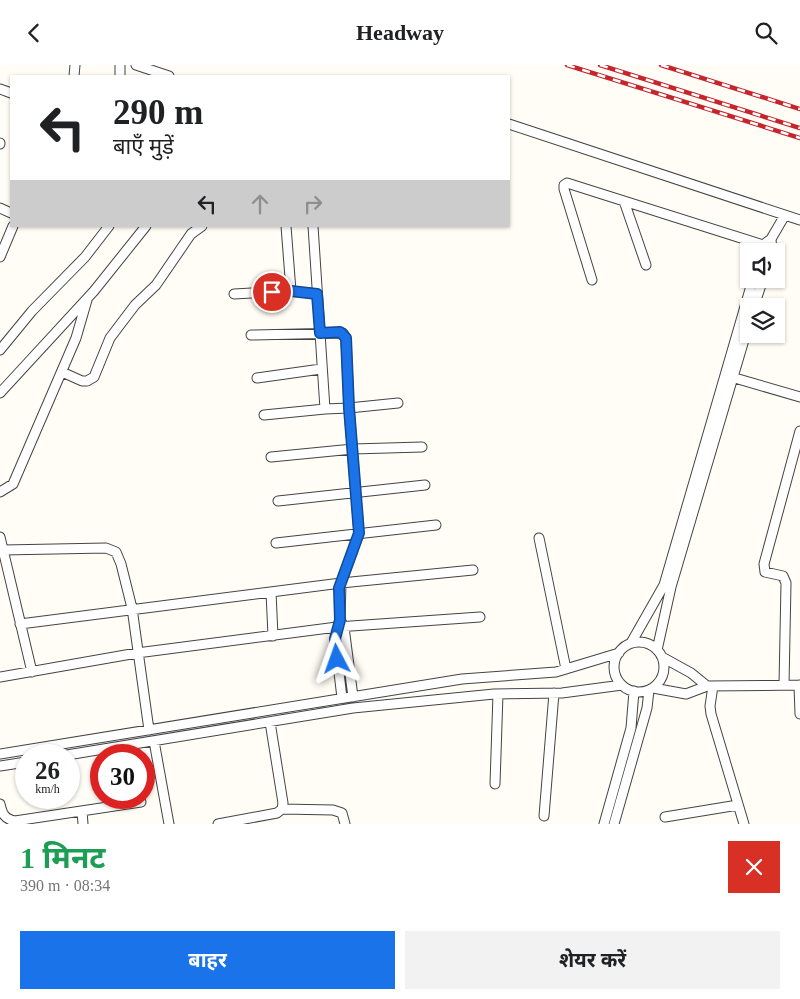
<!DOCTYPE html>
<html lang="hi">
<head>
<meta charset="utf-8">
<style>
  :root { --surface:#fff; --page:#f2f2f2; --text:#202124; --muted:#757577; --accent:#1a73e8 }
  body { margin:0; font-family:"Times New Roman","Noto Sans Devanagari",serif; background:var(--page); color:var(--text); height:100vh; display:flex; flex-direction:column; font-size:19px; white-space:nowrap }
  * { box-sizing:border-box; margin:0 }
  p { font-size:16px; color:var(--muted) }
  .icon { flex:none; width:28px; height:28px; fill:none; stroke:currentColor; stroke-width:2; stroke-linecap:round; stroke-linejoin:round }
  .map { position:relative; height:759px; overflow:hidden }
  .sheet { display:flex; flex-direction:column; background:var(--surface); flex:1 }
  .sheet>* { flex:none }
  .guide { position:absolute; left:10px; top:10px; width:500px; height:152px; border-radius:0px; box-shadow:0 1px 4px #0004; background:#fff; color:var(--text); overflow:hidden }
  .fabs { position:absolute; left:740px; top:178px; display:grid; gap:10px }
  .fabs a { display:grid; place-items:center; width:45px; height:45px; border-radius:0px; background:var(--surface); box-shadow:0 1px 4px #0004; font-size:25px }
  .speed { position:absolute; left:15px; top:679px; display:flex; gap:10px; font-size:25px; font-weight:700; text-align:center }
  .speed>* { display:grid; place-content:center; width:65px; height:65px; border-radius:50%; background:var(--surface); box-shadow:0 1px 4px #0004; line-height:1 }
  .speed small { font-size:12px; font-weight:400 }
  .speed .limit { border:8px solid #d22; background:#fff; color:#111 }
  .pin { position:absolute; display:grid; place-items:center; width:42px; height:42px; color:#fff; margin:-21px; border:2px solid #fff; border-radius:50%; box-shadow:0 1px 5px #0007 }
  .me { position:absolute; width:55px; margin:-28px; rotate:356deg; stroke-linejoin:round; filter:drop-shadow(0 0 4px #0008) }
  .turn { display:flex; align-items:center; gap:18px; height:105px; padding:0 20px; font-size:22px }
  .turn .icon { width:65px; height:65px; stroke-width:2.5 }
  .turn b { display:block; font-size:35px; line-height:42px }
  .lanes { display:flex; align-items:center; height:48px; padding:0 20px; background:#0003; justify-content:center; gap:25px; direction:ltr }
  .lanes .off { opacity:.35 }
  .round { display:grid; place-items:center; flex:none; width:52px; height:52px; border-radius:0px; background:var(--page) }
  .overview { display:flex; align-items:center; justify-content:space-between; height:85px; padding:0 20px }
  h1 { font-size:30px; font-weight:700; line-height:38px; color:#1e9e55 }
  .primary-button { display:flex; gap:10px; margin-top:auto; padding:10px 20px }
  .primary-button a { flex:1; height:58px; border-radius:0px; background:var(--accent); color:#fff; font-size:20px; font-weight:700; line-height:58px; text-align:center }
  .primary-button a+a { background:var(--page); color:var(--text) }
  header { display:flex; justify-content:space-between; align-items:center; height:65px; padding:0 20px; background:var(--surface); font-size:22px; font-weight:700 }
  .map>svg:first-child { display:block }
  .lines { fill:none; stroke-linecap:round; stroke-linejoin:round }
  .minor-casing { stroke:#444; stroke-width:11 }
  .minor { stroke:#fff; stroke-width:9 }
  .rail-casing { stroke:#c4262e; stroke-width:4.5 }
  .rail { stroke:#fff; stroke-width:2.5; stroke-dasharray:8; stroke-linecap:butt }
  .route-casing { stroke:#114b97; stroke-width:12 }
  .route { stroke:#1a73e8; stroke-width:9 }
</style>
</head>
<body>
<header><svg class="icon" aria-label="back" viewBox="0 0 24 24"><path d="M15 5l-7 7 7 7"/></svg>Headway<svg class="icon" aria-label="search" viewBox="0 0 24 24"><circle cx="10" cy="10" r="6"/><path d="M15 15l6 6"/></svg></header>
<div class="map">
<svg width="800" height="759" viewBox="0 0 800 759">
  <rect width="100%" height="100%" fill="#fffdf5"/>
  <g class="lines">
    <defs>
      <path id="minor" d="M136 0 169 11
        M74 11 75 0
        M120 11V0
        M0 24 11 28
        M509 59 800 155
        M0 78V79
        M624 136 646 200
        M0 143 11 148
        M286 161 291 226 317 229
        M771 174 772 186
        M761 186 763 180 771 174 785 150
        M0 192 13 161
        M592 215 564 124V120L567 118 763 180
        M234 229 291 226
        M754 241 763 214
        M251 270 343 268 346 273 349 343 398 338
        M0 285 32 246 85 192 109 161
        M62 307 82 316H87L94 312 110 273 135 240 156 220 191 169 202 161
        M728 311 800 332
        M257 313 321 304
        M0 328 94 226 146 161
        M264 350 325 344
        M271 392 353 384 422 382
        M0 427 13 419 76 273 87 235
        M278 436 425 420
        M0 472 32 607
        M539 473 566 604
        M276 478 436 460
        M3 485 106 483 116 487 121 499 132 543 149 665
        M271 527 273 571
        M339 558 335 574 342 633
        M20 559 341 518 359 468 349 343 325 344 313 161
        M614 602a25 25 0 1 1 50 0a25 25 0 1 1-50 0Z
        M631 578 664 520 753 214
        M657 585 671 522 749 258
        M662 592 691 608 707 621
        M0 612 137 588 337 562 480 552
        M784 620 786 518 783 511 765 507 764 499 800 366
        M799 620 800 649
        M713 621 710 641 711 649 744 759
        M653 623 686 629 707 621 800 620
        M353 632 344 562 340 555 341 518 473 505
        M154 676 169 759
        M0 689 462 614 556 607 619 588
        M67 690 353 643 494 629 562 628 622 620
        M0 701 26 697
        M495 719 498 629
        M0 739C2 748 4 754 15 756L141 737
        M282 744 333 745 342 748 345 759
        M82 746 83 759
        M544 751 554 628
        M665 752 738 740
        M218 759 277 748 282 744 283 738 270 657
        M604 759 631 663 634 626
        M614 759 647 643 649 625"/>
    </defs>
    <use href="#minor" class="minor-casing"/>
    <use href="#minor" class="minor"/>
    <defs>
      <path id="rail" d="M567 0 800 73
        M600 0 800 63
        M661 0 800 44"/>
    </defs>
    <use href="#rail" class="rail-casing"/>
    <use href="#rail" class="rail"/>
  </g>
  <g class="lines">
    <defs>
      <path id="route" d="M272 227 291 226 317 229 320 268 340 267 346 273 349 343 359 468 339 523 340 555 335 574 337 594"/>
    </defs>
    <use href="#route" class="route-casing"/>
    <use href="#route" class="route"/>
  </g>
</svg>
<div class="fabs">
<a><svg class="icon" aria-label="sound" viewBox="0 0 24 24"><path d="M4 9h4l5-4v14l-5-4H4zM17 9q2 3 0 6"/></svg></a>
<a><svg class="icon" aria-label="layers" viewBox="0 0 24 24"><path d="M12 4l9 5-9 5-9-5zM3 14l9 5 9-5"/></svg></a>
</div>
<div class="speed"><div>26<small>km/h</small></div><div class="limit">30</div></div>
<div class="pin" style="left:272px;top:227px;background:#d93025"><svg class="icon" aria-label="arrive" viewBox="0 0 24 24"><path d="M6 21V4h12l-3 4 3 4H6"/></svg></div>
<svg class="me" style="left:337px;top:594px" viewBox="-20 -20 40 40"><path d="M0-17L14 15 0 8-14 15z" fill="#1a73e8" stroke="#fff" stroke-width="4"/></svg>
<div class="guide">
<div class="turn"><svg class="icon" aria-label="left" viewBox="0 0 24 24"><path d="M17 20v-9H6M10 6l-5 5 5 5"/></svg><div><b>290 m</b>बाएँ मुड़ें</div></div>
<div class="lanes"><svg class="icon" aria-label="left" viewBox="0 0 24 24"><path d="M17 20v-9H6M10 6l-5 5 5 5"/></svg><svg class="icon off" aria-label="ahead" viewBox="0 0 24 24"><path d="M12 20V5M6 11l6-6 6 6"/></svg><svg class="icon off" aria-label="right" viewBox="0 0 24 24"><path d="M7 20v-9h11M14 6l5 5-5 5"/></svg></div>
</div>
</div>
<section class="sheet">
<div class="overview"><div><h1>1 मिनट</h1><p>390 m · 08:34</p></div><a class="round" style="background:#d93025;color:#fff"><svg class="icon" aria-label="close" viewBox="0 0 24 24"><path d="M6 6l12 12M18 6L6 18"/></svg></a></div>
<div class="primary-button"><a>बाहर</a><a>शेयर करें</a></div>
</section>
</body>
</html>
